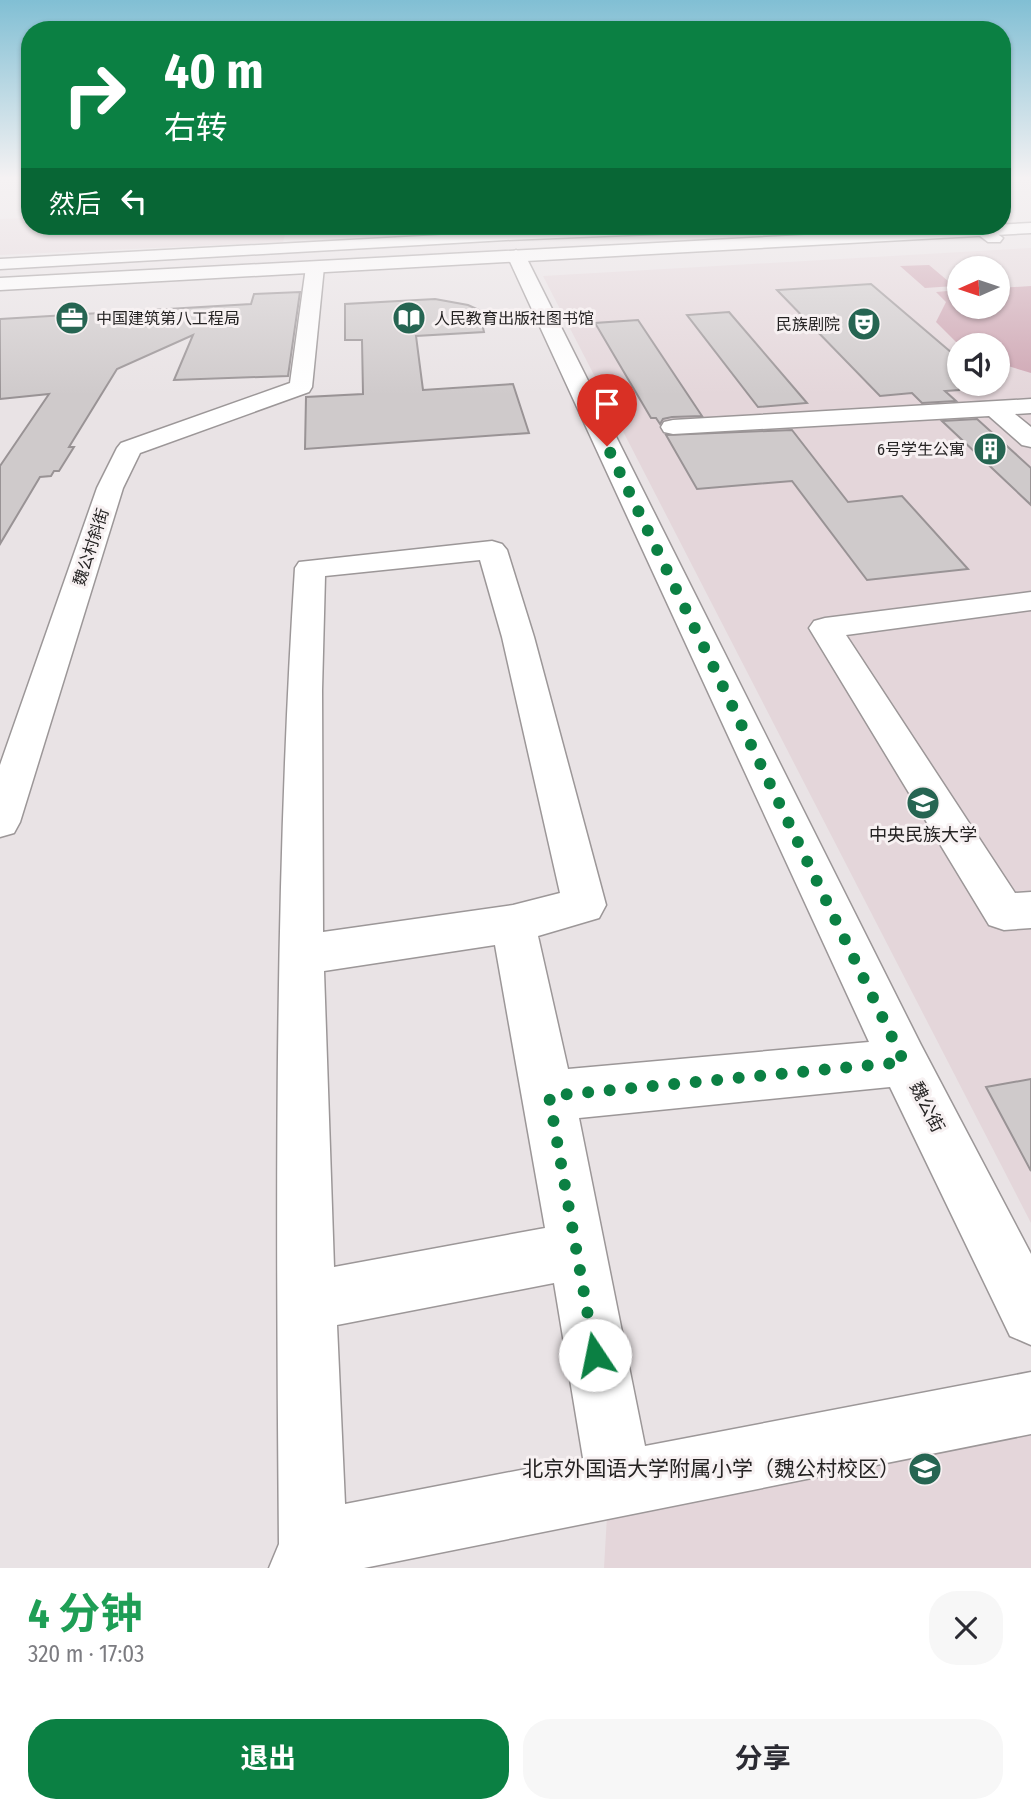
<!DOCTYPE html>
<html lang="zh">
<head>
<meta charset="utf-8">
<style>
  :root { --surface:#fff; --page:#f7f7f7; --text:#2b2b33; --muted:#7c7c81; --accent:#0b8043 }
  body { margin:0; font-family:"Fira Sans Condensed","Noto Sans SC",sans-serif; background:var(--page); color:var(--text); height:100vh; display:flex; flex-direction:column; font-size:26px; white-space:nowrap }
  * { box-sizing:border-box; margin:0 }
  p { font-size:23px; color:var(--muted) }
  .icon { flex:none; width:38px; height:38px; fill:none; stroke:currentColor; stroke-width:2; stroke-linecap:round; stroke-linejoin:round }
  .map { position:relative; height:1568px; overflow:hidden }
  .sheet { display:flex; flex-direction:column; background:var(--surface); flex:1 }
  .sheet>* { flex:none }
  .top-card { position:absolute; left:21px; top:21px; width:990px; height:214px; border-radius:28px; box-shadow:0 2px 5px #0004; background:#0b8043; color:#fff; overflow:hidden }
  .needle { width:46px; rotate:267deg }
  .buttons { position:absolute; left:947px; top:256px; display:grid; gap:14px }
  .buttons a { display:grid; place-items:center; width:63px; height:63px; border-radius:50%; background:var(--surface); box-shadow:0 2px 5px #0004; font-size:35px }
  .pin { position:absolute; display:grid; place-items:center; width:60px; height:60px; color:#fff; margin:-72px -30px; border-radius:50% 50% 50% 0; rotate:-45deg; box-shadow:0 0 7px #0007 }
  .pin .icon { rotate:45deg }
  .me { position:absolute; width:77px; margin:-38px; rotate:349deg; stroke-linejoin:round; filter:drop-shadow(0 0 5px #0008) }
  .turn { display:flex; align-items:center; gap:24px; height:147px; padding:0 28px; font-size:32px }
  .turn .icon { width:91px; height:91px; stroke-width:2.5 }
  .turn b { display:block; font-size:49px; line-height:60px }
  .then { display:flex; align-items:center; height:66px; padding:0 28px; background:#0003; gap:14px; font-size:26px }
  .round { display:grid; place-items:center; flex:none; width:74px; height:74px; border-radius:28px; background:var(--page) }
  .overview { display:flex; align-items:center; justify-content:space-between; height:119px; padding:0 28px }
  h1 { font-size:42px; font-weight:700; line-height:52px; color:#1e9e55 }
  .cta { display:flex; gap:14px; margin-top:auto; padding:14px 28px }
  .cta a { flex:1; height:80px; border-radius:28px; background:var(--accent); color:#fff; font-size:28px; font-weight:700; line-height:80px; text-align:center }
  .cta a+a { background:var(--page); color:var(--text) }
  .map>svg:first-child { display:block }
  .built { fill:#e4d6da; fill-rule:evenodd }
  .green { fill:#cea5b2 }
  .building { fill:#cfcacb; stroke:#999395; stroke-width:2 }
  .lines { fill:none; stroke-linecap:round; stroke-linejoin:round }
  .minor-casing { stroke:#9c9798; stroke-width:3 }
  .major-casing { stroke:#9c9798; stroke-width:3 }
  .minor { fill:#fff; fill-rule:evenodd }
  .major { fill:#fff; fill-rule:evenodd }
  .route { stroke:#0b8043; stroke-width:12; stroke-dasharray:0 21.6 }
  .labels { text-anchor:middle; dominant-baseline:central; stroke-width:6; stroke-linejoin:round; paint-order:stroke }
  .far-poi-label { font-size:16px; fill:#252323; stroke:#f7f1f2; text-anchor:start }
  .far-street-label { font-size:16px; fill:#252323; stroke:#f7f1f2 }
  .poi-label { font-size:18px; fill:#252323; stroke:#f7f1f2 }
  .street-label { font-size:18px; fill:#252323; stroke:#f7f1f2 }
  .near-poi-label { font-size:21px; fill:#252323; stroke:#f7f1f2; text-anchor:end }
</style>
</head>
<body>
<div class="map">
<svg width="1031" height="1568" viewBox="0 0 1031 1568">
  <rect width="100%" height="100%" fill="#e9e3e5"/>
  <path class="built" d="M30 218V226H337L287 228 283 242 0 255V219Z
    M1031 248V1223L543 276ZM959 268H998V306H959ZM959 345H998V383H959Z
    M1031 1423V1568H604L607 1516Z"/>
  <path class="green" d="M929 265 954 286 925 288 900 266Z
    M1031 286V373L998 363V345H959L936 322 946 302 936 292 959 290V306H998V288Z"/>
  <path class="building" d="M871 284 959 359V390L945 391 956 401 922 403 912 393 880 396 777 290Z
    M300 292 288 376 174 380 193 335 117 369 69 447H74L59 471H54L51 476 40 477 0 544V466L49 394 0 399V319L251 304 254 294Z
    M435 299 468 305 479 310 484 332 416 336 423 390 513 384 529 433 305 449 306 397 363 394 362 340H345V304Z
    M729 312 807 403 758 407 687 315Z
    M638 320 702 416 672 417 663 419 660 424 656 418H651L595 323Z
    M977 419 1031 468V505L942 421Z
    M792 430 848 502 902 496 968 569 867 580 792 481 697 489 666 435Z
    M1031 1079V1171L986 1087Z"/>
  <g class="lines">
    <defs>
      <path id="minor" d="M608 226H732L724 231 506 240 0 269V259Z
        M967 226H986L1003 238 1000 242H988Z
        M516 250 525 255 921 1045 1031 1254V1345L1010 1336 890 1087 579 1118 645 1446 1031 1372V1434L364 1568H269L279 1544C276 1218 274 893 295 568L299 562 492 541 502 544 507 550 534 637 606 905 599 918 538 936 568 1069 869 1042 507 255ZM480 560 502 637 560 893 513 905 323 932 322 690 325 576ZM495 945 545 1228 334 1267 324 971ZM554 1283 583 1458 345 1504 337 1325Z
        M315 262 324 267 312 387 309 392 140 453 123 488 20 822 14 833 0 837V765L97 488 117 448 121 443 290 383 306 267Z
        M1031 399V413L1015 414 1031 427V447L1022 445 989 416 673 434 664 432 661 427 664 422 673 420Z
        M1031 592V610L846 635 1015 893 1031 892V928L1004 930 989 925 809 628 814 621 825 618Z"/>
      <path id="major" d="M1031 223V233L0 290V278Z"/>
    </defs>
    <use href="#minor" class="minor-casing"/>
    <use href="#major" class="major-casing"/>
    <use href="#minor" class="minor"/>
    <use href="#major" class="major"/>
  </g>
  <linearGradient id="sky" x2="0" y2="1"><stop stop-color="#81bfd4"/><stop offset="0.45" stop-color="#f5f2f3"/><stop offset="1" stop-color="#f5f2f3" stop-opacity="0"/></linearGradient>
  <rect width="1031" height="395" fill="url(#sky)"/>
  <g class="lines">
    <path class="route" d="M595 1355 549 1096 904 1062 607 446"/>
  </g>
  <defs>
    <symbol id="office-disc" viewBox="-11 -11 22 22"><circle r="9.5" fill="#266552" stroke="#f7f1f2"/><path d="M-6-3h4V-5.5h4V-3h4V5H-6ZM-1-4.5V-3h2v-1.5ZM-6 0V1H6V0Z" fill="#fff"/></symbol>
    <symbol id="library-disc" viewBox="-11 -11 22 22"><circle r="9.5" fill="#266552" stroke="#f7f1f2"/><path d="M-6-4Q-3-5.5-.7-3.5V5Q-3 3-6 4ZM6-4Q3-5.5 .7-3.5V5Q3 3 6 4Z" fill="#fff"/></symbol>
    <symbol id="theatre-disc" viewBox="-11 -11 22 22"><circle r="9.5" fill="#266552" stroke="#f7f1f2"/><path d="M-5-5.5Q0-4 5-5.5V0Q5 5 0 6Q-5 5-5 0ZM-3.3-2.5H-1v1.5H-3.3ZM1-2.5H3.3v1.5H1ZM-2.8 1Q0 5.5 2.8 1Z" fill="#fff"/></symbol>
    <symbol id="building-disc" viewBox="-11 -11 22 22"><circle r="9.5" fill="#266552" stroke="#f7f1f2"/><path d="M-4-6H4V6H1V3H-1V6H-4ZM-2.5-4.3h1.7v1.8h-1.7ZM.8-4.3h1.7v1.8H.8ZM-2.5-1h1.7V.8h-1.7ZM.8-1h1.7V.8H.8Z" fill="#fff"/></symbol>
    <symbol id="university-disc" viewBox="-11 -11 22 22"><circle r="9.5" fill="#266552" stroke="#f7f1f2"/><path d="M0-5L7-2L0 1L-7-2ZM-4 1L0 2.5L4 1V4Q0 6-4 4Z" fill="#fff"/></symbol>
    <symbol id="school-disc" viewBox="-11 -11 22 22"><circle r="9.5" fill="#266552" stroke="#f7f1f2"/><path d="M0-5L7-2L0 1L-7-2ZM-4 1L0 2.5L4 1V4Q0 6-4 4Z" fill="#fff"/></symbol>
  </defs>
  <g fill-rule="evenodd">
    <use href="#office-disc" x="53" y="299" width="38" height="38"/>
    <use href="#library-disc" x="390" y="299" width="38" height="38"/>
    <use href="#theatre-disc" x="845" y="305" width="38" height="38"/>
    <use href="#building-disc" x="971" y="430" width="38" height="38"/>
    <use href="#university-disc" x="904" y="784" width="38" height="38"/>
    <use href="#school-disc" x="906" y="1450" width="38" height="38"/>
  </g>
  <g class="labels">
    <g class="far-poi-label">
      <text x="96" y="318">中国建筑第八工程局</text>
      <text x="434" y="318">人民教育出版社图书馆</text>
      <text x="840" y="324" text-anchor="end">民族剧院</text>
      <text x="965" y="449" text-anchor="end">6号学生公寓</text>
    </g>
    <g class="far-street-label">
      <text transform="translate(91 547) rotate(-72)">魏公村斜街</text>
    </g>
    <g class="poi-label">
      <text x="923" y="835">中央民族大学</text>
    </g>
    <g class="street-label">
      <text transform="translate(927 1107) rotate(63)">魏公街</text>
    </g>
    <g class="near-poi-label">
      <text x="900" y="1469">北京外国语大学附属小学（魏公村校区）</text>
    </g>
  </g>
</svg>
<div class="buttons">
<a><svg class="needle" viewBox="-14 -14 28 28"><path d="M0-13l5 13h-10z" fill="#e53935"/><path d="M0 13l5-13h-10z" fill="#7c7c81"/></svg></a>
<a><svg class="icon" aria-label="sound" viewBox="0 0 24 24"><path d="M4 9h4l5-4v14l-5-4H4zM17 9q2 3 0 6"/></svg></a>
</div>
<div class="pin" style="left:607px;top:446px;background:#d93025"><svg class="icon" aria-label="arrive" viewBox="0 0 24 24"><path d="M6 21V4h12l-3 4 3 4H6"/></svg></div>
<svg class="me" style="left:595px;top:1355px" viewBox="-20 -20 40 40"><circle r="19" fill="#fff"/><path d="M0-13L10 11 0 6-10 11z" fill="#0b8043"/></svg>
<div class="top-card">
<div class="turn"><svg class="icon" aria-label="right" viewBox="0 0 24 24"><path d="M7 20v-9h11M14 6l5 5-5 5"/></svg><div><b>40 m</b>右转</div></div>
<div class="then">然后<svg class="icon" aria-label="left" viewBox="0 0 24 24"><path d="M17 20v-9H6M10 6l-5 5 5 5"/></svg></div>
</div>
</div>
<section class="sheet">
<div class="overview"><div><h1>4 分钟</h1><p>320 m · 17:03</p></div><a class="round"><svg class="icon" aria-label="close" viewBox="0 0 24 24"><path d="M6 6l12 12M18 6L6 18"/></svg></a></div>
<div class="cta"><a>退出</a><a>分享</a></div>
</section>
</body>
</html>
